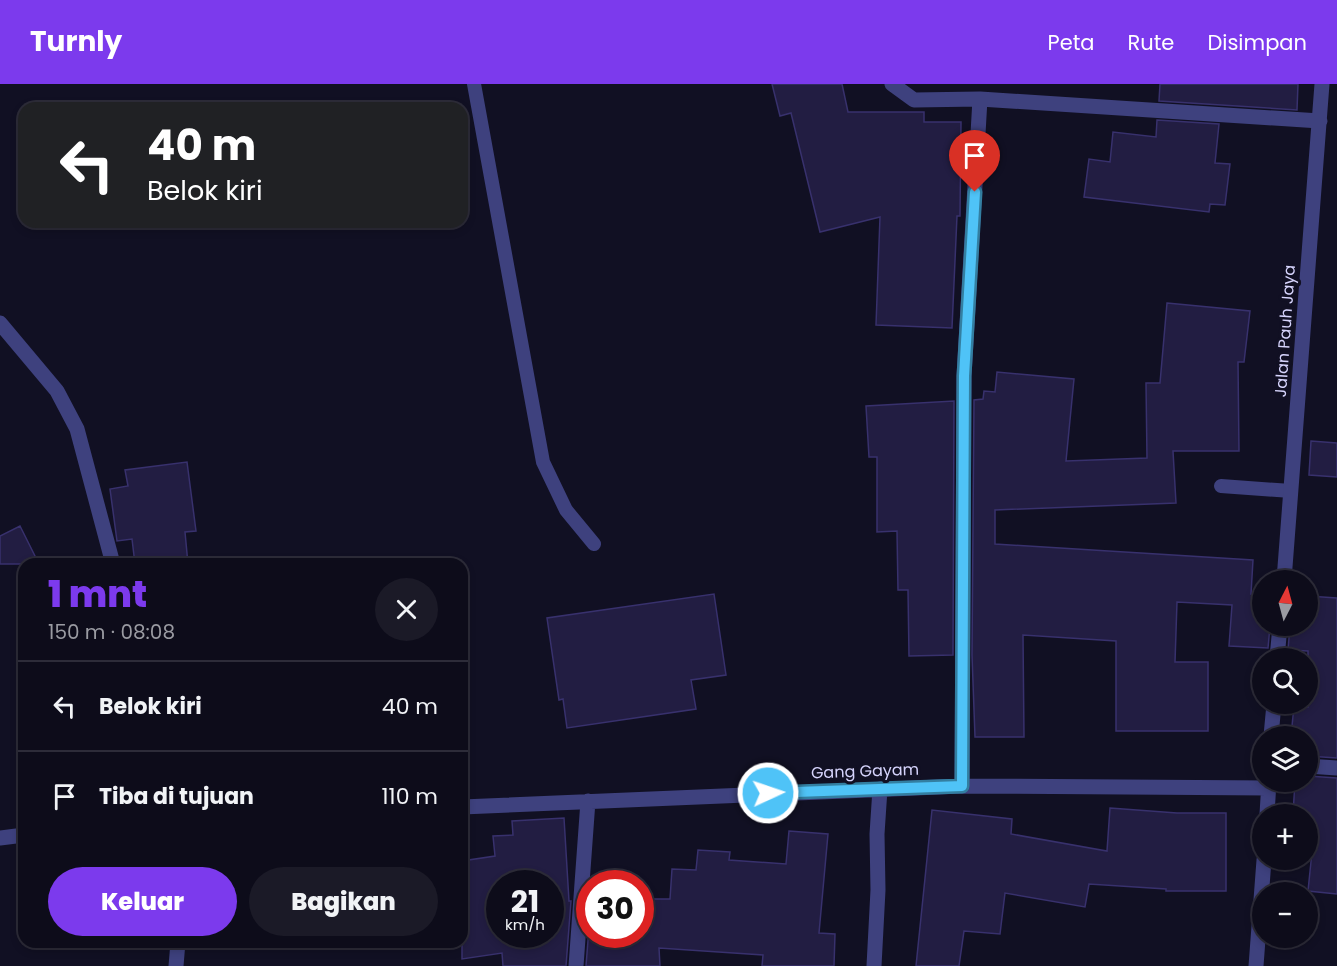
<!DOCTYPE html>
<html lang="id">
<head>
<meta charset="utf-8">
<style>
  :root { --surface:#0d0c1a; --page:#1b1a27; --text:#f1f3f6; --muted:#9a9ba2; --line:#2d2c39; --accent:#7c3aed }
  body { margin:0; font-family:Poppins,sans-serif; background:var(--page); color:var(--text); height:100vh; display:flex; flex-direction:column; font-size:22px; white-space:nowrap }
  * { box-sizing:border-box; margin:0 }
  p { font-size:20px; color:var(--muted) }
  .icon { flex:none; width:33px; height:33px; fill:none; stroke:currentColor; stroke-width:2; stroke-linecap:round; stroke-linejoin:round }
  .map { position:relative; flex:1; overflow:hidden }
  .details { position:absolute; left:18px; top:474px; width:450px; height:390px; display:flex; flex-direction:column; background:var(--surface); border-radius:18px; box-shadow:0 3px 9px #0003,0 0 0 2px var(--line) }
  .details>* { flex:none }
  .banner { position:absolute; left:18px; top:18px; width:450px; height:126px; border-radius:18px; box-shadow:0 3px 9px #0003,0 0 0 2px var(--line); background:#202124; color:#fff; overflow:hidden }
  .needle { width:39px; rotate:6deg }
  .tools { position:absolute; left:1252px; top:486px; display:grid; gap:12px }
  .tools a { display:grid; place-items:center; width:66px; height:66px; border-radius:50%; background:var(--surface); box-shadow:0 3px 9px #0003,0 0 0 2px var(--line); font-size:30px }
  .speed { position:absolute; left:486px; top:786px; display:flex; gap:12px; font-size:30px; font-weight:700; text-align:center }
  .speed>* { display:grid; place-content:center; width:78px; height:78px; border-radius:50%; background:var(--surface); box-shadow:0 3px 9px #0003,0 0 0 2px var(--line); line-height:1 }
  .speed small { font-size:15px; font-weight:400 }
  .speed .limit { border:9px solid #d22; background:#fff; color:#111 }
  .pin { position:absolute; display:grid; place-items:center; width:51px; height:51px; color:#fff; margin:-62px -26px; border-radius:50% 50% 50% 0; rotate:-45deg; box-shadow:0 0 6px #0007 }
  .pin .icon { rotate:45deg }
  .me { position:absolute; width:66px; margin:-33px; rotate:87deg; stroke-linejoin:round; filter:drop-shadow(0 0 4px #0008) }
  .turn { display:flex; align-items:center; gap:21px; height:126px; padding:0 30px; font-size:27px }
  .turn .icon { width:78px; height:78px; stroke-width:2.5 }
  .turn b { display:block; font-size:42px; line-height:51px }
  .round { display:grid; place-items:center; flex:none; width:63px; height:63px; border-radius:32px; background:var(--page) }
  .headline { display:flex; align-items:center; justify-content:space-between; height:102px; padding:0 30px }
  h1 { font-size:36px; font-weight:800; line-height:45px; color:var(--accent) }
  .button { display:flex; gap:12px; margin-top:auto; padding:12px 30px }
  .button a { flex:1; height:69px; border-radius:36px; background:var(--accent); color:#fff; font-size:24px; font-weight:800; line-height:69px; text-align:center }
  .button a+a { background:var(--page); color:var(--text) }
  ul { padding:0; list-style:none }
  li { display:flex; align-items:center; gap:18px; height:90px; padding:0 30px; border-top:2px solid var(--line) }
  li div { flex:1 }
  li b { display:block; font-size:22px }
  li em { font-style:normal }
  header { display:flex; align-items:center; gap:36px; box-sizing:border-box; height:84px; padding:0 30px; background:var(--accent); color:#fff }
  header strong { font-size:28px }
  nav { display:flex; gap:33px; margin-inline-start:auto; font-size:21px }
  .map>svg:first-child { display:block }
  .building { fill:#221d42; stroke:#38316d; stroke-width:1.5; fill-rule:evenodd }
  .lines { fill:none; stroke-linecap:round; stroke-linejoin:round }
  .lane { stroke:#3e417e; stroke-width:14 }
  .street { stroke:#3e417e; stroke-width:15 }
  .route-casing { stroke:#337fa1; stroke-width:15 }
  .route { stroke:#4fc3f7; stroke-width:10 }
  .labels { text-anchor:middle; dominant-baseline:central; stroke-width:6; stroke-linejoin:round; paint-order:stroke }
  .street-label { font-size:16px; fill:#d6d4fc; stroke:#111023 }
</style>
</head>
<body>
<header>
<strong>Turnly</strong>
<nav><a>Peta</a><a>Rute</a><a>Disimpan</a></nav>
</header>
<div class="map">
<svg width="1337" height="882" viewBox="0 0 1337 882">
  <rect width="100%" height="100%" fill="#111023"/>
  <path class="building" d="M772 0H842L848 28H924V38H961L960 132H957L952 244 876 241 880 133 820 148 791 29 780 32Z
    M1160 0H1298L1297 26 1159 17Z
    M1157 36 1219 40 1215 79 1230 80 1225 121 1210 120 1209 128 1084 113 1089 75 1110 78 1113 48 1156 53Z
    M1167 219 1250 227 1244 278H1238L1239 367H1173L1176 419 995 426V460L1253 476 1251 510 1263 511V542H1270L1268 564 1229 562 1232 521 1177 518 1175 578H1208V647H1116V557L1023 551 1024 653H975L972 571 974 316 983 315 984 307 995 308 997 288 1074 295 1066 377 1147 374 1146 299H1160Z
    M954 317 953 571 909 572 908 506H898L897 447 877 448V373H869L866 322Z
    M1311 357 1337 359V393L1309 391Z
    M187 378 196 447 185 448 188 480H135L132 455 117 457 110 405 128 402 125 386Z
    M20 442 39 480H0V452Z
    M714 510 726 591 691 596 696 625 567 644 563 615 559 616 547 534Z
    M1308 512 1337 514V674L1308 672V652H1291L1294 622 1308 623V567L1288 566 1290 542H1308Z
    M1308 692 1337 694V810L1308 807 1313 758H1308V730H1293L1295 698H1308Z
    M1110 724 1177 729H1226V807H1166V805L1089 800 1085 823 1005 809 1000 850 964 847 959 882H916L932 726 1012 735 1011 750 1107 767Z
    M564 734 569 817H571L566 882H503L502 869 462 875V777L495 772 493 752 513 751 512 737ZM500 800H550V850H500Z
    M789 747 828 750 819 849 835 850 834 882H762L763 871 659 864 660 882H586L590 831V850H640V815H670L672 785 696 786 698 766 730 768 729 776 786 780Z"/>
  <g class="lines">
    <path class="lane" d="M474 0 543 378 566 426 594 460
      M1221 402 1291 407"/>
    <path class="street" d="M892 0 914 16 980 15 1320 37
      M0 239 57 307 77 345 113 480
      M1284 496 1322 0
      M1277 574 1280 542
      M1271 652 1274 620
      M1308 682 1337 684
      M962 702 964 292 980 15
      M462 723 962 702 1269 704
      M1267 730 1269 698
      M0 754 24 751
      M176 882 178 858
      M576 882 588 717
      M874 882 878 806 877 750 880 705
      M1256 882 1264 776"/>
  </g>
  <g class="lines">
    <defs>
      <path id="route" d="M768 709 962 702 964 292 975 108"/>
    </defs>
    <use href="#route" class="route-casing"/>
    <use href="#route" class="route"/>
  </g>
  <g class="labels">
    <g class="street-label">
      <text transform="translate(1285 247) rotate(-86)">Jalan Pauh Jaya</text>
      <text transform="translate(865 687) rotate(-2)">Gang Gayam</text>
    </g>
  </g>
</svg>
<div class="tools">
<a><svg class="needle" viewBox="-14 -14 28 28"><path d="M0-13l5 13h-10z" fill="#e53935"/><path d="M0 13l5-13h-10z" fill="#9a9ba2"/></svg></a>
<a><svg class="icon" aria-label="search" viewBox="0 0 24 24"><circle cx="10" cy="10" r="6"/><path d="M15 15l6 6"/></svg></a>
<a><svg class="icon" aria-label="layers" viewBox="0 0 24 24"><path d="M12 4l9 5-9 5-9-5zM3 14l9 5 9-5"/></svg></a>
<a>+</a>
<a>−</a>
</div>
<div class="speed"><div>21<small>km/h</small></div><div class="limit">30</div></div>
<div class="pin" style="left:975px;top:108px;background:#d93025"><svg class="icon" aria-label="arrive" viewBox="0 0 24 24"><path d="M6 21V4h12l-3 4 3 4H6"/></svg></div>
<svg class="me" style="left:768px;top:709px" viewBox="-20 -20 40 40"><circle r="17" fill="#4fc3f7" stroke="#fff" stroke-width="3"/><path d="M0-11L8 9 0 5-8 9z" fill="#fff"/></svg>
<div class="banner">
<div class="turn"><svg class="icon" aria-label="left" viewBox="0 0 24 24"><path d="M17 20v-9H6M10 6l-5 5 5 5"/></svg><div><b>40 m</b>Belok kiri</div></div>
</div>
<section class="details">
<div class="headline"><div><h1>1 mnt</h1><p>150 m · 08:08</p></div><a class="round"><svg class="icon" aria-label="close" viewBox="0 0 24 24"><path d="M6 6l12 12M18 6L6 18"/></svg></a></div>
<ul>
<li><svg class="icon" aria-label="left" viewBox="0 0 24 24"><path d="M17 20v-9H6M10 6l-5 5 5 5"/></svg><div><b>Belok kiri</b></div><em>40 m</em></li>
<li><svg class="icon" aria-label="arrive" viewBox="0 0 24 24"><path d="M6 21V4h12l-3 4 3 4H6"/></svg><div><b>Tiba di tujuan</b></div><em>110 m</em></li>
</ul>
<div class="button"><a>Keluar</a><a>Bagikan</a></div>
</section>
</div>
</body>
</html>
